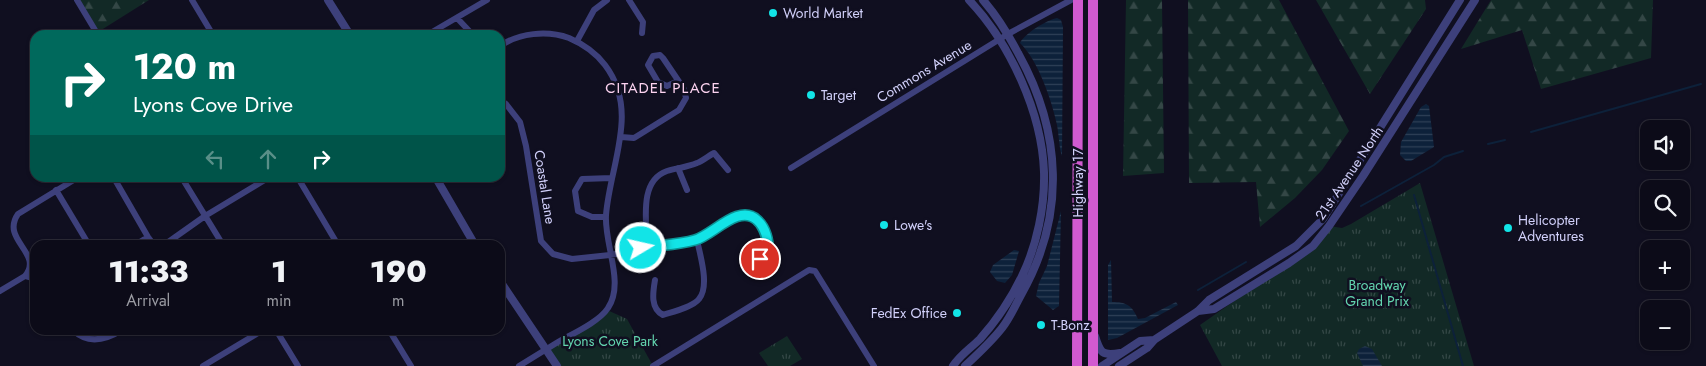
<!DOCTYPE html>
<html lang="en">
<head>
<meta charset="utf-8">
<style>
  :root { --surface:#0c0b18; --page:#1a1925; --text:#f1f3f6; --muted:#9a9ba2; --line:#2c2b37 }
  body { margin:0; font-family:Jost,sans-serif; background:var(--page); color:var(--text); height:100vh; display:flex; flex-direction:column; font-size:19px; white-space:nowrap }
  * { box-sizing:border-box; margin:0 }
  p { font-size:16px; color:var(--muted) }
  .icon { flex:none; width:28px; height:28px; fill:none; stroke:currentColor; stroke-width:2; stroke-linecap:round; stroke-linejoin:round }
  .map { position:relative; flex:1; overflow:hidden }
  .sheet { position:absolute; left:30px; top:240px; width:475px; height:95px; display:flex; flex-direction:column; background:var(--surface); border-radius:15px; box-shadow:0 1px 4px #0004,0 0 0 1px var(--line) }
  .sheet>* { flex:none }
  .top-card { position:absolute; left:30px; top:30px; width:475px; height:152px; border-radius:15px; box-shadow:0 1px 4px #0004,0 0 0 1px var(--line); background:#00695c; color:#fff; overflow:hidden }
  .buttons { position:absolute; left:1640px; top:120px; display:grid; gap:10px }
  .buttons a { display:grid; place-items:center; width:50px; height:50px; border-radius:10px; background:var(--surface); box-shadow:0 1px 4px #0004,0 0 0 1px var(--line); font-size:25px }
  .pin { position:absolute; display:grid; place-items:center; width:42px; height:42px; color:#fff; margin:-21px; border:2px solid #fff; border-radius:50%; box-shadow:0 1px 5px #0007 }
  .me { position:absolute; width:55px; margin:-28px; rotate:81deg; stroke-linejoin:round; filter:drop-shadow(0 0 4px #0008) }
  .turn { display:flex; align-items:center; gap:18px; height:105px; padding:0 20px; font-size:22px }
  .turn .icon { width:65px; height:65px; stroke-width:2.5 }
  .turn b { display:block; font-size:35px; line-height:42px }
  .lanes { display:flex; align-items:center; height:48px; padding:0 20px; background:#0003; justify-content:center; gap:25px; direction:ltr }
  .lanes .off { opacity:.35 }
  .eta { display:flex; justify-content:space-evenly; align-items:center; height:85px; text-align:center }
  .eta b { font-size:30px; font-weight:800; line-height:35px }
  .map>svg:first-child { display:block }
  .forest { fill:url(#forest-firs) }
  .park { fill:url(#park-tufts) }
  .water { fill:url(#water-rules) }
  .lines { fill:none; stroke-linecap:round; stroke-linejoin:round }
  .stream { stroke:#0d213a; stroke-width:2 }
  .minor { stroke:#3d407b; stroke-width:6 }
  .tertiary { stroke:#3d407b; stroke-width:8 }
  .trunk { stroke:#d15ad0; stroke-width:10 }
  .route-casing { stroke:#0c9496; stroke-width:12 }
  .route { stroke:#12e4e7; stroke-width:9 }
  .poi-dot { fill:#12e4e7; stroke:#100f20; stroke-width:2 }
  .labels { text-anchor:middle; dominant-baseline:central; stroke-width:5; stroke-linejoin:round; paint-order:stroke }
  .poi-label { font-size:14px; fill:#d2d1fb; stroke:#100f20; text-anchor:start }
  .street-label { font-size:14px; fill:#d2d1fb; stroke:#100f20 }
  .park-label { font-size:14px; fill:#63d5af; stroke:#100f20 }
  .neighbourhood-label { font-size:15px; letter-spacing:1px; fill:#fcd3f0; stroke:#100f20 }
</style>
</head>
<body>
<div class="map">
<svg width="1706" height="366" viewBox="0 0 1706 366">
  <defs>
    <pattern id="forest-firs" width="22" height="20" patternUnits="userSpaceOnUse" patternTransform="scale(1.25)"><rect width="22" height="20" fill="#122926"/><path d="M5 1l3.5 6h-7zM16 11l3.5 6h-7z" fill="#344746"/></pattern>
    <pattern id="park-tufts" width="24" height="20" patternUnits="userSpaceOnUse" patternTransform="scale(1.25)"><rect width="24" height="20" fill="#122926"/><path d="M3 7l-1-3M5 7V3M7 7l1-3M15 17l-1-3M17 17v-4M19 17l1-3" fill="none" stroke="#344746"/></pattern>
    <pattern id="water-rules" width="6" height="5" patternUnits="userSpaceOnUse" patternTransform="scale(1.25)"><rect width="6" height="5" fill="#0d213a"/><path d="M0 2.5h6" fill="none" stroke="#2f4057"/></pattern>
  </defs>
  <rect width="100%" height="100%" fill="#100f20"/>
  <path class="forest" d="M78 0H149L98 32Z
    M1126 0H1162L1164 173 1123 176Z
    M1188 0H1279L1349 131 1322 170 1295 198 1260 227 1256 182 1189 183Z
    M1316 0H1425L1426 9 1370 94Z
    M1491 0H1653L1651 58 1541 89 1522 30 1461 49Z"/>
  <path class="park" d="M1420 183 1474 366H1222L1200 325 1313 246 1329 226 1342 228 1351 224Z
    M607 310 627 319 653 366H557L546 349Z
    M787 336 802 359 790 366H768L759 353Z"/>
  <path class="water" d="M1057 18 1061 20 1063 27 1062 156C1059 148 1059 135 1057 125 1052 101 1038 60 1020 43 1025 33 1047 20 1057 18Z
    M1426 104 1429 106 1434 147 1411 161H1406L1400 155 1401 142 1421 107Z
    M1061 211 1059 306 1053 310 1036 296 1039 283 1047 266Z
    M1014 250 1019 251 1012 275 1005 283 997 281 990 272 993 265Z
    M1111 260 1112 302C1126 302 1132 305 1138 319L1145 318 1176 302 1178 305 1117 338 1108 340V265Z
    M1365 346 1372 349 1382 366H1363L1357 353 1359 349Z"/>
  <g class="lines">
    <path class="stream" d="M1531 132 1701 84
      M1488 144 1505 140
      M1414 195 1463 366
      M1361 206 1434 165 1444 157 1463 151
      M1198 290 1246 262"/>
    <path class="minor" d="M77 0 98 35
      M192 0 213 35
      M629 0 643 22 642 33
      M457 18 473 35
      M427 35 487 0
      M577 41 594 10 607 0
      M500 46C519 33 547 30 569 38 583 44 596 53 605 65 640 111 610 164 606 215 604 244 625 283 608 308 599 322 572 334 558 342 545 350 532 358 519 366
      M500 100 506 104 520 122 526 146 541 241 553 254 572 259 610 255 697 240 721 224 743 214 753 216 764 226 769 252 752 266
      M621 137 634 138 679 110 686 98 684 89 663 58 660 55 653 56 648 65 658 82 667 86 678 81
      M678 168 687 190
      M791 168 1008 34 1071 0
      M114 178 148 237 154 245H161
      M182 178 223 245
      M298 178 338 245
      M56 190 89 245
      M606 217H592L578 211 575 191 582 179 612 178
      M135 245 148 237
      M164 245 205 216 268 178
      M647 247C647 223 638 181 667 171 677 168 688 167 697 163 703 161 708 156 714 153L728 170
      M25 276C44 253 0 240 18 214L77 178
      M655 280C653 292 650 308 663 315 672 312 693 307 699 299 710 286 700 255 697 240
      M0 291 25 276 35 279
      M73 330C88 345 106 340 122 330
      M276 330 298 366
      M389 330 411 366
      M203 366 263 330
      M653 366 809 270 815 271 874 366"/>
    <path class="tertiary" d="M328 0 350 35
      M436 178 475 245
      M500 281 557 366
      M1198 311 1214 309 1289 263 1313 246 1329 226 1363 176 1475 0
      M1095 336C1100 353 1102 356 1120 353
      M953 366C960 355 971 348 980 339 997 320 1011 299 1022 276 1037 245 1045 206 1044 172 1042 113 1010 43 969 0
      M965 366C978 354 991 342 1002 328 1010 318 1015 306 1021 295 1066 216 1062 132 1018 53 1008 34 997 16 983 0
      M1102 366 1140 341 1154 340
      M1119 366 1147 348 1154 340 1198 311 1209 300 1296 246 1323 219 1460 0"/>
    <path class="trunk" d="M1093 0V366
      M1077 366 1078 0"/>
  </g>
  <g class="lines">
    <defs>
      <path id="route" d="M641 248C659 245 678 245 695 240 713 235 739 203 757 220 766 228 768 240 769 252L760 259"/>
    </defs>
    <use href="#route" class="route-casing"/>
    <use href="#route" class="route"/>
  </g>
  <g class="poi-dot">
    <circle cx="773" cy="13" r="5"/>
    <circle cx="811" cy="95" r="5"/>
    <circle cx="884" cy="225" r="5"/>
    <circle cx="1508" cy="228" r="5"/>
    <circle cx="957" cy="313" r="5"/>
    <circle cx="1041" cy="325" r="5"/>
  </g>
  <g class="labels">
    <g class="poi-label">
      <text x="783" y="13">World Market</text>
      <text x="821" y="95">Target</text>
      <text x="1518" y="220">Helicopter<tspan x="1518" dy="16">Adventures</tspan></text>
      <text x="894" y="225">Lowe's</text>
      <text x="947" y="313" text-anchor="end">FedEx Office</text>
      <text x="1051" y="325">T-Bonz</text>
    </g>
    <g class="street-label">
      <text transform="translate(924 71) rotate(-31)">Commons Avenue</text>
      <text transform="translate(1349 173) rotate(-56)">21st Avenue North</text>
      <text transform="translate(1078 183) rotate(-90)">Highway 17</text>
      <text transform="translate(545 187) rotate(81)">Coastal Lane</text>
    </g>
    <g class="park-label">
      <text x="1377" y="285">Broadway<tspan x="1377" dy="16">Grand Prix</tspan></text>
      <text x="610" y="341">Lyons Cove Park</text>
    </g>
    <g class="neighbourhood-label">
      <text x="663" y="88">CITADEL PLACE</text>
    </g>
  </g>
</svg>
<div class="buttons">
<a><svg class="icon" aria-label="sound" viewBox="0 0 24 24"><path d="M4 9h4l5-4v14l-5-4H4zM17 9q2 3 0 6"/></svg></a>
<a><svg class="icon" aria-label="search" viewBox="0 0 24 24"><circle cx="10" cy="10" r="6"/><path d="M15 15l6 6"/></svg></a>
<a>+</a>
<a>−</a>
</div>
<div class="pin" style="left:760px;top:259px;background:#d93025"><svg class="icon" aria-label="arrive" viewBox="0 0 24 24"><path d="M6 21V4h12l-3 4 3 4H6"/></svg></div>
<svg class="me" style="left:641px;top:248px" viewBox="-20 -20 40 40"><circle r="17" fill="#12e4e7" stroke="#fff" stroke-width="3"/><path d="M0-11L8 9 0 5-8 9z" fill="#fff"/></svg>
<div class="top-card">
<div class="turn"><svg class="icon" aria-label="right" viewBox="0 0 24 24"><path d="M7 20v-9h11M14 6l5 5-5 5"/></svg><div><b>120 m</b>Lyons Cove Drive</div></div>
<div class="lanes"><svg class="icon off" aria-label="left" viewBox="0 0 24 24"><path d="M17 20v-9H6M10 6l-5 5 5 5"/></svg><svg class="icon off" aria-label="ahead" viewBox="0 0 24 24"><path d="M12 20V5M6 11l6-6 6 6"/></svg><svg class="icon" aria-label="right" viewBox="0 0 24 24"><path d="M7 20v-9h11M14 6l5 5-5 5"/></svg></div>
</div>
<section class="sheet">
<div class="eta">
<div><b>11:33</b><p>Arrival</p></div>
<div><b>1</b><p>min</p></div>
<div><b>190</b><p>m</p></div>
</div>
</section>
</div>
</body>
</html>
